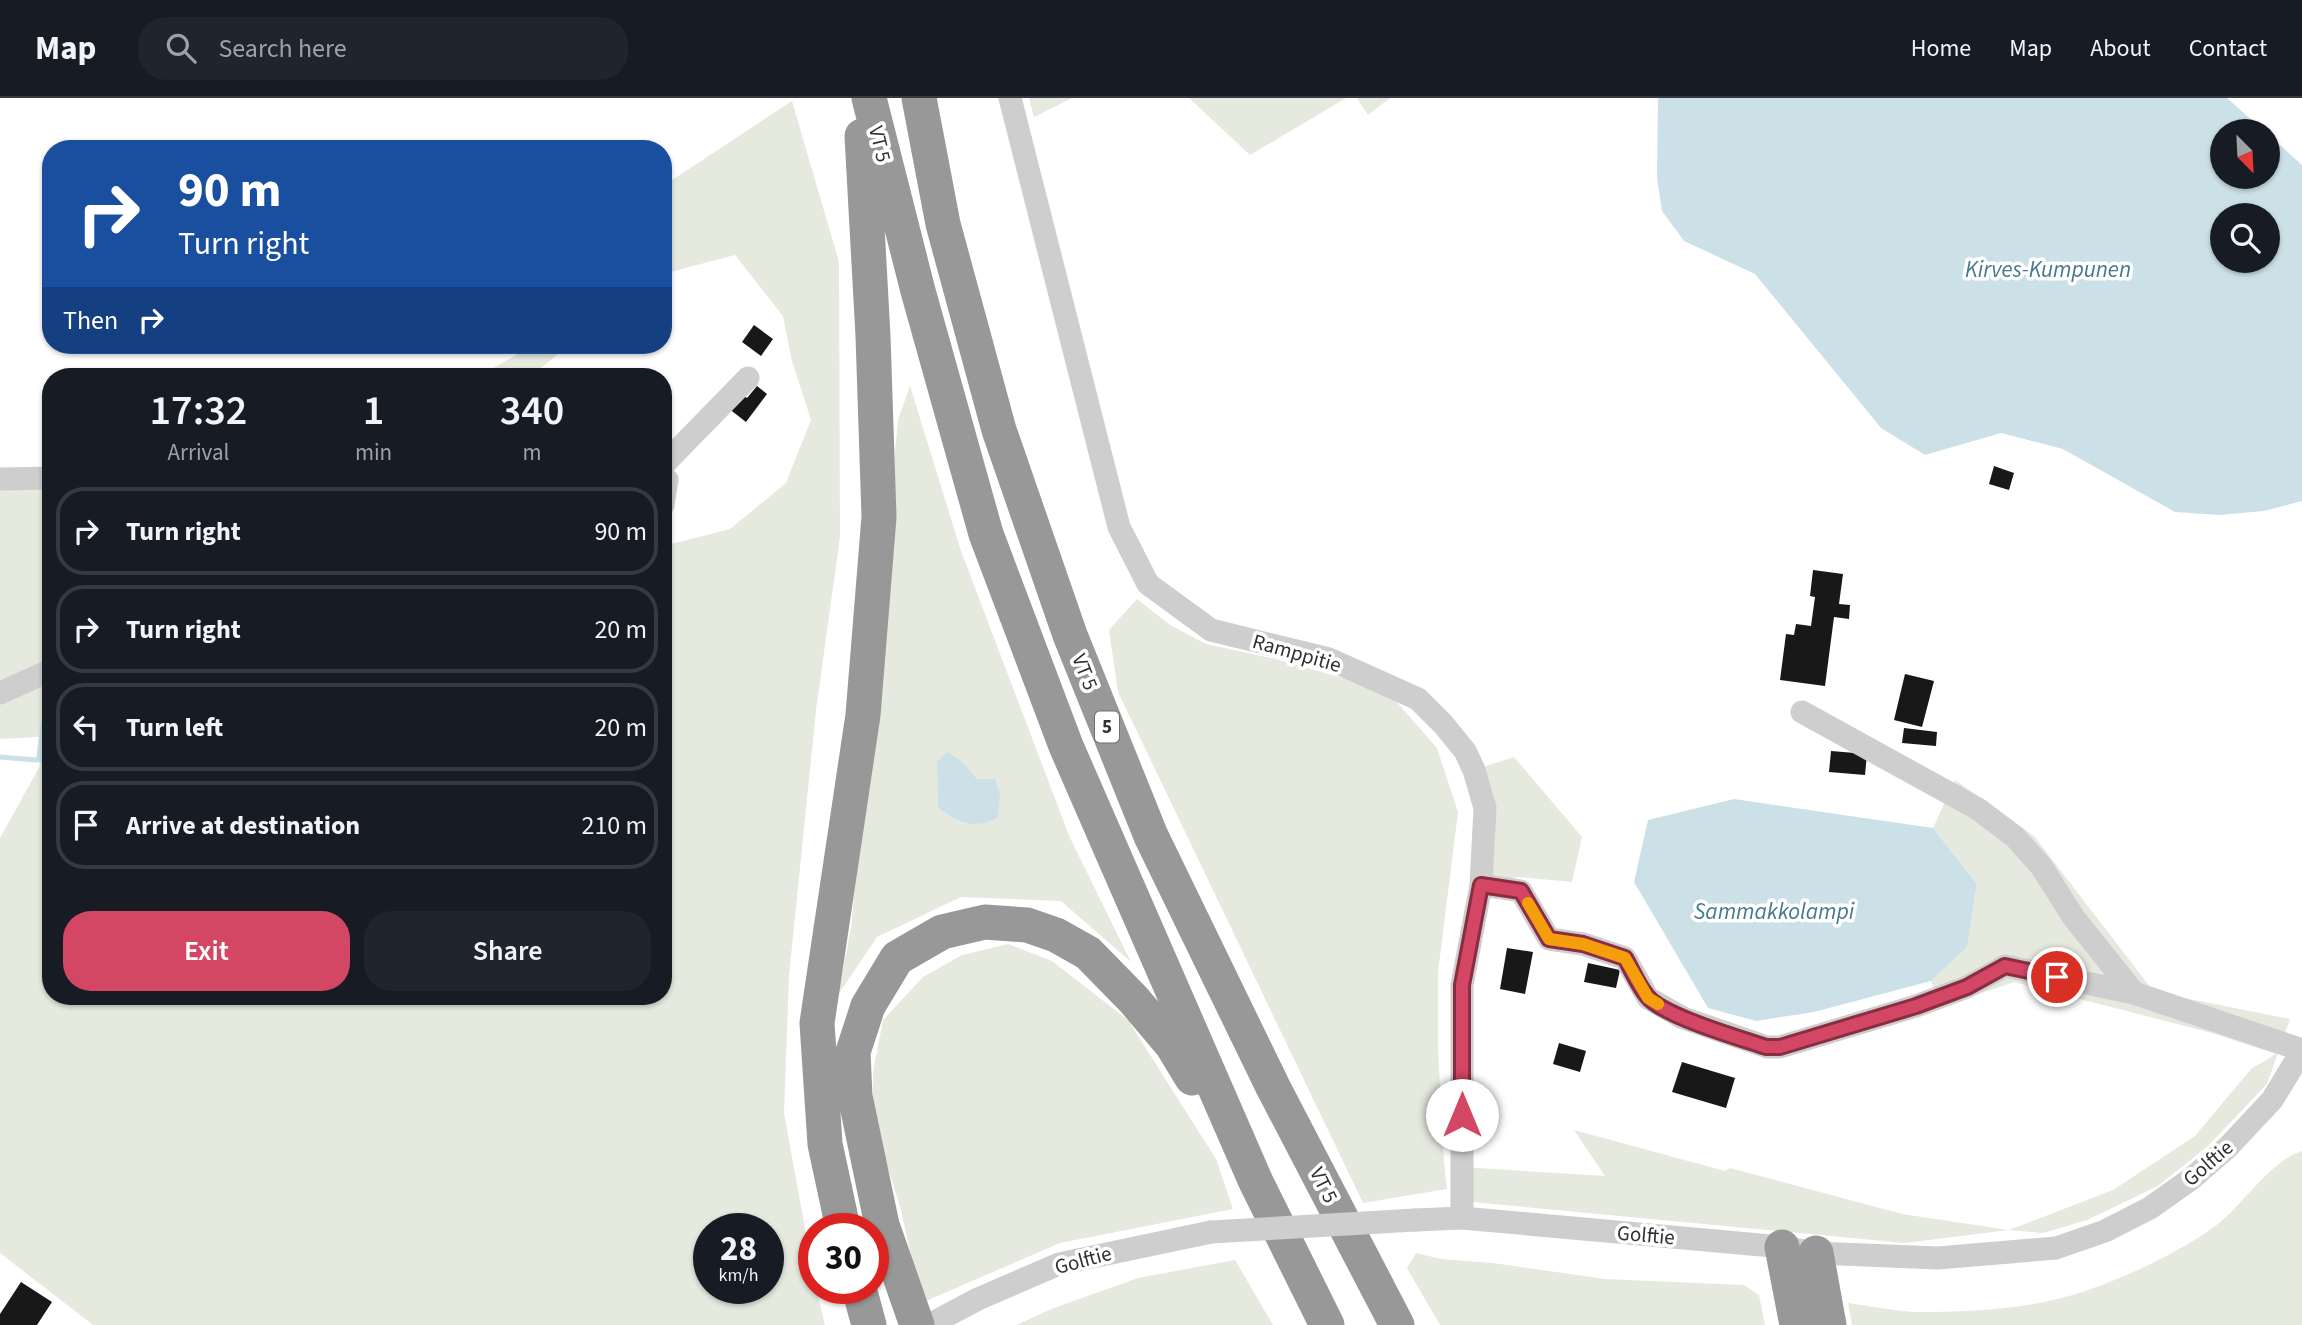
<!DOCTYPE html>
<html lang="en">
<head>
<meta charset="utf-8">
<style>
  :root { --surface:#171b24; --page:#20242c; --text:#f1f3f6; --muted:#9ea1a6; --line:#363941; --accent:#d34765 }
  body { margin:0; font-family:"Source Sans 3",sans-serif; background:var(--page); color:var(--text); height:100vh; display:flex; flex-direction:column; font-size:26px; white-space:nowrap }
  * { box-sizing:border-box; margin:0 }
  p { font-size:23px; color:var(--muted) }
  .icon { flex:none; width:38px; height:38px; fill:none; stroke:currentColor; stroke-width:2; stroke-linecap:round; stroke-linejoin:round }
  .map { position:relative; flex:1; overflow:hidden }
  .side { position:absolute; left:42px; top:270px; width:630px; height:637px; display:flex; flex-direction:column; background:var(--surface); border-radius:28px; box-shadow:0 2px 5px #0004 }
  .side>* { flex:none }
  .top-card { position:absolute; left:42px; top:42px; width:630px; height:214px; border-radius:28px; box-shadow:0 2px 5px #0004; background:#1a4fa0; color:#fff; overflow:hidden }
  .needle { width:46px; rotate:156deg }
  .fabs { position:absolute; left:2210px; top:21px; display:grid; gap:14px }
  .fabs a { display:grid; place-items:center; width:70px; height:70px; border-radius:50%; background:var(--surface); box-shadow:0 2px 5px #0004; font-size:35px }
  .speed { position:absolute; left:693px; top:1115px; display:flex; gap:14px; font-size:35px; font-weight:700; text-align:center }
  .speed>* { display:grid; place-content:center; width:91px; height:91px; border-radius:50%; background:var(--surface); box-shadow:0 2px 5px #0004; line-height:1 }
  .speed small { font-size:18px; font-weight:400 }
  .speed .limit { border:10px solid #d22; background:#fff; color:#111 }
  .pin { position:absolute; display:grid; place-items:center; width:60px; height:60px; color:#fff; margin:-30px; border:4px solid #fff; border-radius:50%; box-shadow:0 2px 7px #0007 }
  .me { position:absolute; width:77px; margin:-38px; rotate:0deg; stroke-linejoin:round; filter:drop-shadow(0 0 5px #0008) }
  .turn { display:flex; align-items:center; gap:24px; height:147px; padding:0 21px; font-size:32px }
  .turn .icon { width:91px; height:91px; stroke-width:2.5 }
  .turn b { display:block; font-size:49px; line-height:60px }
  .then { display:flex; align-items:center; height:66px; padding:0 21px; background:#0003; gap:14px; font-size:26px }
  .eta { display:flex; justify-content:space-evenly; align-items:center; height:119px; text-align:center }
  .eta b { font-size:42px; font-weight:600; line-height:49px }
  .action { display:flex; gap:14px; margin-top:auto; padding:14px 21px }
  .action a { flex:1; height:80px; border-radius:28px; background:var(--accent); color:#fff; font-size:28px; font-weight:600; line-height:80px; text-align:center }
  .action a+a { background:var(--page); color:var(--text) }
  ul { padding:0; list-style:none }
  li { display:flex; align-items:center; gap:21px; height:88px; margin:0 14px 10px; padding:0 7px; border:4px solid var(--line); border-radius:28px }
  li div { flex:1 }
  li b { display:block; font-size:26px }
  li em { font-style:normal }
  header { display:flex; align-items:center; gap:42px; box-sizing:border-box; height:98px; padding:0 35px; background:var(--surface); border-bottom:2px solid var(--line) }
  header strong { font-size:33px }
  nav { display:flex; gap:38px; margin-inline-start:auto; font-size:24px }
  .search { width:490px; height:63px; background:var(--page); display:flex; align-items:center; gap:18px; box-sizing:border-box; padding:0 24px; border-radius:28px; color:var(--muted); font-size:26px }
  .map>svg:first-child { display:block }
  .green { fill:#e5e9de; fill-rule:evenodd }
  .water { fill:#cce1e7; fill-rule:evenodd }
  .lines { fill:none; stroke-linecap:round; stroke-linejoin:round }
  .stream { stroke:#cce1e7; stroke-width:5 }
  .building { fill:#181818 }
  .minor { stroke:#cecece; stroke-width:23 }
  .highway { stroke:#989898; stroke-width:35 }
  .minor-bridge { stroke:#cecece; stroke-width:23 }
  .route-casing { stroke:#892e42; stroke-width:18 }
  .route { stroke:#d34765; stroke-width:12 }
  .slow { stroke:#f59e0b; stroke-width:12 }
  .labels { text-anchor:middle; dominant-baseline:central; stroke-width:7; stroke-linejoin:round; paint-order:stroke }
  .shield { fill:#fff; stroke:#6f6f6f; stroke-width:2 }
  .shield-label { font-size:19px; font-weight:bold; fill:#313131 }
  .street-label { font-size:21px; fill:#313131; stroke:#fff }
  .water-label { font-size:23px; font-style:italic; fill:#467a8b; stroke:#fff }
</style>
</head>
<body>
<header>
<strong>Map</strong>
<div class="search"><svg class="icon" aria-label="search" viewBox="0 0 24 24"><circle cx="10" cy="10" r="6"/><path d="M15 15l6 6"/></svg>Search here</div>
<nav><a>Home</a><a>Map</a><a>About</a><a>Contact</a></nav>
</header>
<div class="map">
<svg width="2302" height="1227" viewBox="0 0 2302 1227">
  <rect width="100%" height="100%" fill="#fff"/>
  <path class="green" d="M1029 0H1072L1034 19Z
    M1189 0H1346L1250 57Z
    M1357 0H1390L1368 17Z
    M792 3 839 164 840 439 816 612 789 878 784 1015 814 1180V1190H816L825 1227H93L0 1155V740L41 666 46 670 51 681V898H663V444L667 447 730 431 786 385 811 322 792 263 783 218 735 157 663 176V88ZM709 1130H768V1190H709Z
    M529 247H569L531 278H480L530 249Z
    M910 288 961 453 1070 740 1131 864 1061 803 961 799 877 839 838 897 851 830 898 322ZM937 664 964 665 977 681 939 684Z
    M51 380V618L41 621 39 639 0 641V381Z
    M1137 501 1170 527 1206 546 1276 561 1343 580 1395 602 1437 650 1458 714 1438 874V952L1444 1064 1447 1091 1363 1105 1118 594 1109 532Z
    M1514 659 1582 739 1572 784 1518 779 1481 787 1474 672Z
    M1955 682 2034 738 2154 894 2290 921 2267 986 2208 1048 2158 1088 2087 1122 2043 1135 2009 1132 1905 1145 1462 1103V1069L1605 1078 1574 1032 1725 1073 1730 1070 1902 1116 2009 1132 2113 1092 2195 1038 2251 971 2276 956 2212 935 2014 884 1941 909 1931 883 1967 849 1977 786 1933 730Z
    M1008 846 1052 863 1128 922 1216 1061 1233 1111 1060 1145 926 1203 914 1171 901 1112 887 1067 873 1014V974L883 922 923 879 962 857Z
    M2302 1053V1227H1852L1848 1205C1870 1208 1894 1213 1916 1214 1960 1214 2007 1212 2049 1203 2098 1193 2173 1159 2214 1129 2241 1110 2269 1063 2302 1053Z
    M1416 1155 1441 1161 1493 1165 1605 1181 1744 1187 1759 1197 1765 1227H1440L1407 1170Z
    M1235 1162 1273 1227H1016L1054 1210 1138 1180Z"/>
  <path class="water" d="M1658 0H2227L2264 33H2222V79H2268V36L2302 67V403L2264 413 2219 417 2175 414 2063 351 2001 335 1925 357 1881 330 1755 176 1684 143 1662 113 1657 80ZM2222 117H2268V163H2222Z
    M51 618V681L46 670 36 662 41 621Z
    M947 654 964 665 977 681H995L1000 697 998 719C976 733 956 724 938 709L937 664Z
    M1734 701 1933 730 1977 786 1967 849 1931 883 1814 914 1756 923 1708 910 1634 784 1648 722Z"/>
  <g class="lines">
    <path class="stream" d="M0 659 36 662"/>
  </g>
  <path class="building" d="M306 44 311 51H297Z
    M754 227 773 241 761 258 742 244Z
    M757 288 767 296 746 324 728 310 740 295 747 300Z
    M1994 368 2014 375 2009 392 1989 386Z
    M1813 472 1843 476 1839 506 1850 507 1849 521 1834 519 1825 588 1780 582 1786 536 1794 537 1796 526 1811 528 1815 499 1810 498Z
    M1905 576 1934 583 1922 629 1894 622Z
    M1904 630 1937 634 1936 648 1902 645Z
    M1831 653 1867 656 1865 677 1829 674Z
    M1507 850 1533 854 1525 896 1500 891Z
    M1588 865 1620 872 1616 890 1584 884Z
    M1559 945 1586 953 1580 974 1553 966Z
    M1682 964 1735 980 1726 1010 1672 994Z
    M21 1184 52 1204 37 1227H0V1216Z"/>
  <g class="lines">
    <path class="minor" d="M1010 0 1119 429 1148 486 1211 532 1329 561 1418 601 1443 626 1465 653 1474 672 1485 710 1481 787 1462 887V1120
      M663 367 748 280
      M663 379 667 382 663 407
      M0 381 51 380
      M0 595 51 572
      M1802 614 1978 711 2015 739 2041 768 2074 820 2134 895
      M1481 787 1521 793 1549 841 1583 846 1625 860 1648 900 1683 920 1767 949H1780L1916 908 1967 889 2005 868 2134 895 2302 952
      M1415 1122 1462 1120 1782 1149 1816 1155 1938 1160 2056 1150 2105 1133 2150 1110 2191 1081 2228 1049 2272 1002 2302 953
      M929 1227 978 1201 1059 1166 1211 1134"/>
    <path class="highway" d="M869 0 918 193 986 436 1066 648 1256 1084 1327 1227
      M919 0 943 126 999 332 1070 537 1151 738 1273 989 1397 1227
      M843 1130 825 1046 817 925 863 617 879 419 873 238 862 38
      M1782 1149 1797 1227
      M1816 1155 1829 1227
      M859 1190 869 1227
      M917 1227 882 1127 855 998 853 954 868 908 897 860 942 834 985 824 1027 827 1056 837 1088 855 1134 902 1172 947 1192 980"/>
    <path class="minor-bridge" d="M1211 1134 1415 1122"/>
  </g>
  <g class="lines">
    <defs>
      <path id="route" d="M1462 1017V887L1481 787 1521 793 1549 841 1583 846 1625 860C1632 872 1638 887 1647 898 1662 918 1740 940 1766 949H1780L1916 908 1967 889 2005 868 2057 879"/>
    </defs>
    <use href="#route" class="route-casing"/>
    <use href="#route" class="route"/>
    <path class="slow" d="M1528 805 1549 841 1583 846 1625 860 1648 900 1658 906"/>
  </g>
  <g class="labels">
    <rect class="shield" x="1095" y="613.5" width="24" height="31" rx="5"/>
    <g class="shield-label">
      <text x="1107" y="629">5</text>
    </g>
    <g class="street-label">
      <text transform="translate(880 46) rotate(76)">VT 5</text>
      <text transform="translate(1297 555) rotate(16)">Ramppitie</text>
      <text transform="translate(1085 574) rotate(68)">VT 5</text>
      <text transform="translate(2208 1065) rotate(-41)">Golftie</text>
      <text transform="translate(1324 1087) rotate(63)">VT 5</text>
      <text transform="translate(1646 1137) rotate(5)">Golftie</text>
      <text transform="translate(1083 1162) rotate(-15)">Golftie</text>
    </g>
    <g class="water-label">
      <text x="2048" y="171">Kirves-Kumpunen</text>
      <text x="1774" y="813">Sammakkolampi</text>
    </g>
  </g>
</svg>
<div class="fabs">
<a><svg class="needle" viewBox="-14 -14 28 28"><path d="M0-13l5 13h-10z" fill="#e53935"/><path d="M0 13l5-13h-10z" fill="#9ea1a6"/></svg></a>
<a><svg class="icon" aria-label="search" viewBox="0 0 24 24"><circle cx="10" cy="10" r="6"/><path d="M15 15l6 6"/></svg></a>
</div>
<div class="speed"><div>28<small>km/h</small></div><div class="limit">30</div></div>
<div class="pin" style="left:2057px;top:879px;background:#d93025"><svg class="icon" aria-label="arrive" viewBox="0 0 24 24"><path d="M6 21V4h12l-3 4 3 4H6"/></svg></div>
<svg class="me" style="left:1462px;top:1017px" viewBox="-20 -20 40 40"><circle r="19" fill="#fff"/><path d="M0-13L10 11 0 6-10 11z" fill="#d34765"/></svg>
<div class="top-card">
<div class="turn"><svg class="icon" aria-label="right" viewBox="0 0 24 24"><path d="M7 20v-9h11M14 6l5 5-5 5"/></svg><div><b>90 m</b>Turn right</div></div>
<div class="then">Then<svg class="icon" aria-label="right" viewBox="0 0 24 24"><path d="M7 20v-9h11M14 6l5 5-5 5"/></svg></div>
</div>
<section class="side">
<div class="eta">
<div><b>17:32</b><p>Arrival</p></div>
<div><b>1</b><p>min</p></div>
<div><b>340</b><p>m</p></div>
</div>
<ul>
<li><svg class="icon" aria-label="right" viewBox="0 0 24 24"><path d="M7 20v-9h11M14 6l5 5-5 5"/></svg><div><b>Turn right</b></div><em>90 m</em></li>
<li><svg class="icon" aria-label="right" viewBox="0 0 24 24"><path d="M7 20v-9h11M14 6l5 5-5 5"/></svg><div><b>Turn right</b></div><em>20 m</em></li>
<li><svg class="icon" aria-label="left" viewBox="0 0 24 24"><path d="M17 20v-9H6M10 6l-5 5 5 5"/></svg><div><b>Turn left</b></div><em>20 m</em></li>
<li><svg class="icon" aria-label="arrive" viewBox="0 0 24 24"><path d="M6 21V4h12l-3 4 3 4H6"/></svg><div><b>Arrive at destination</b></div><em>210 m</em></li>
</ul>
<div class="action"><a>Exit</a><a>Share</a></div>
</section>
</div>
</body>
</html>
